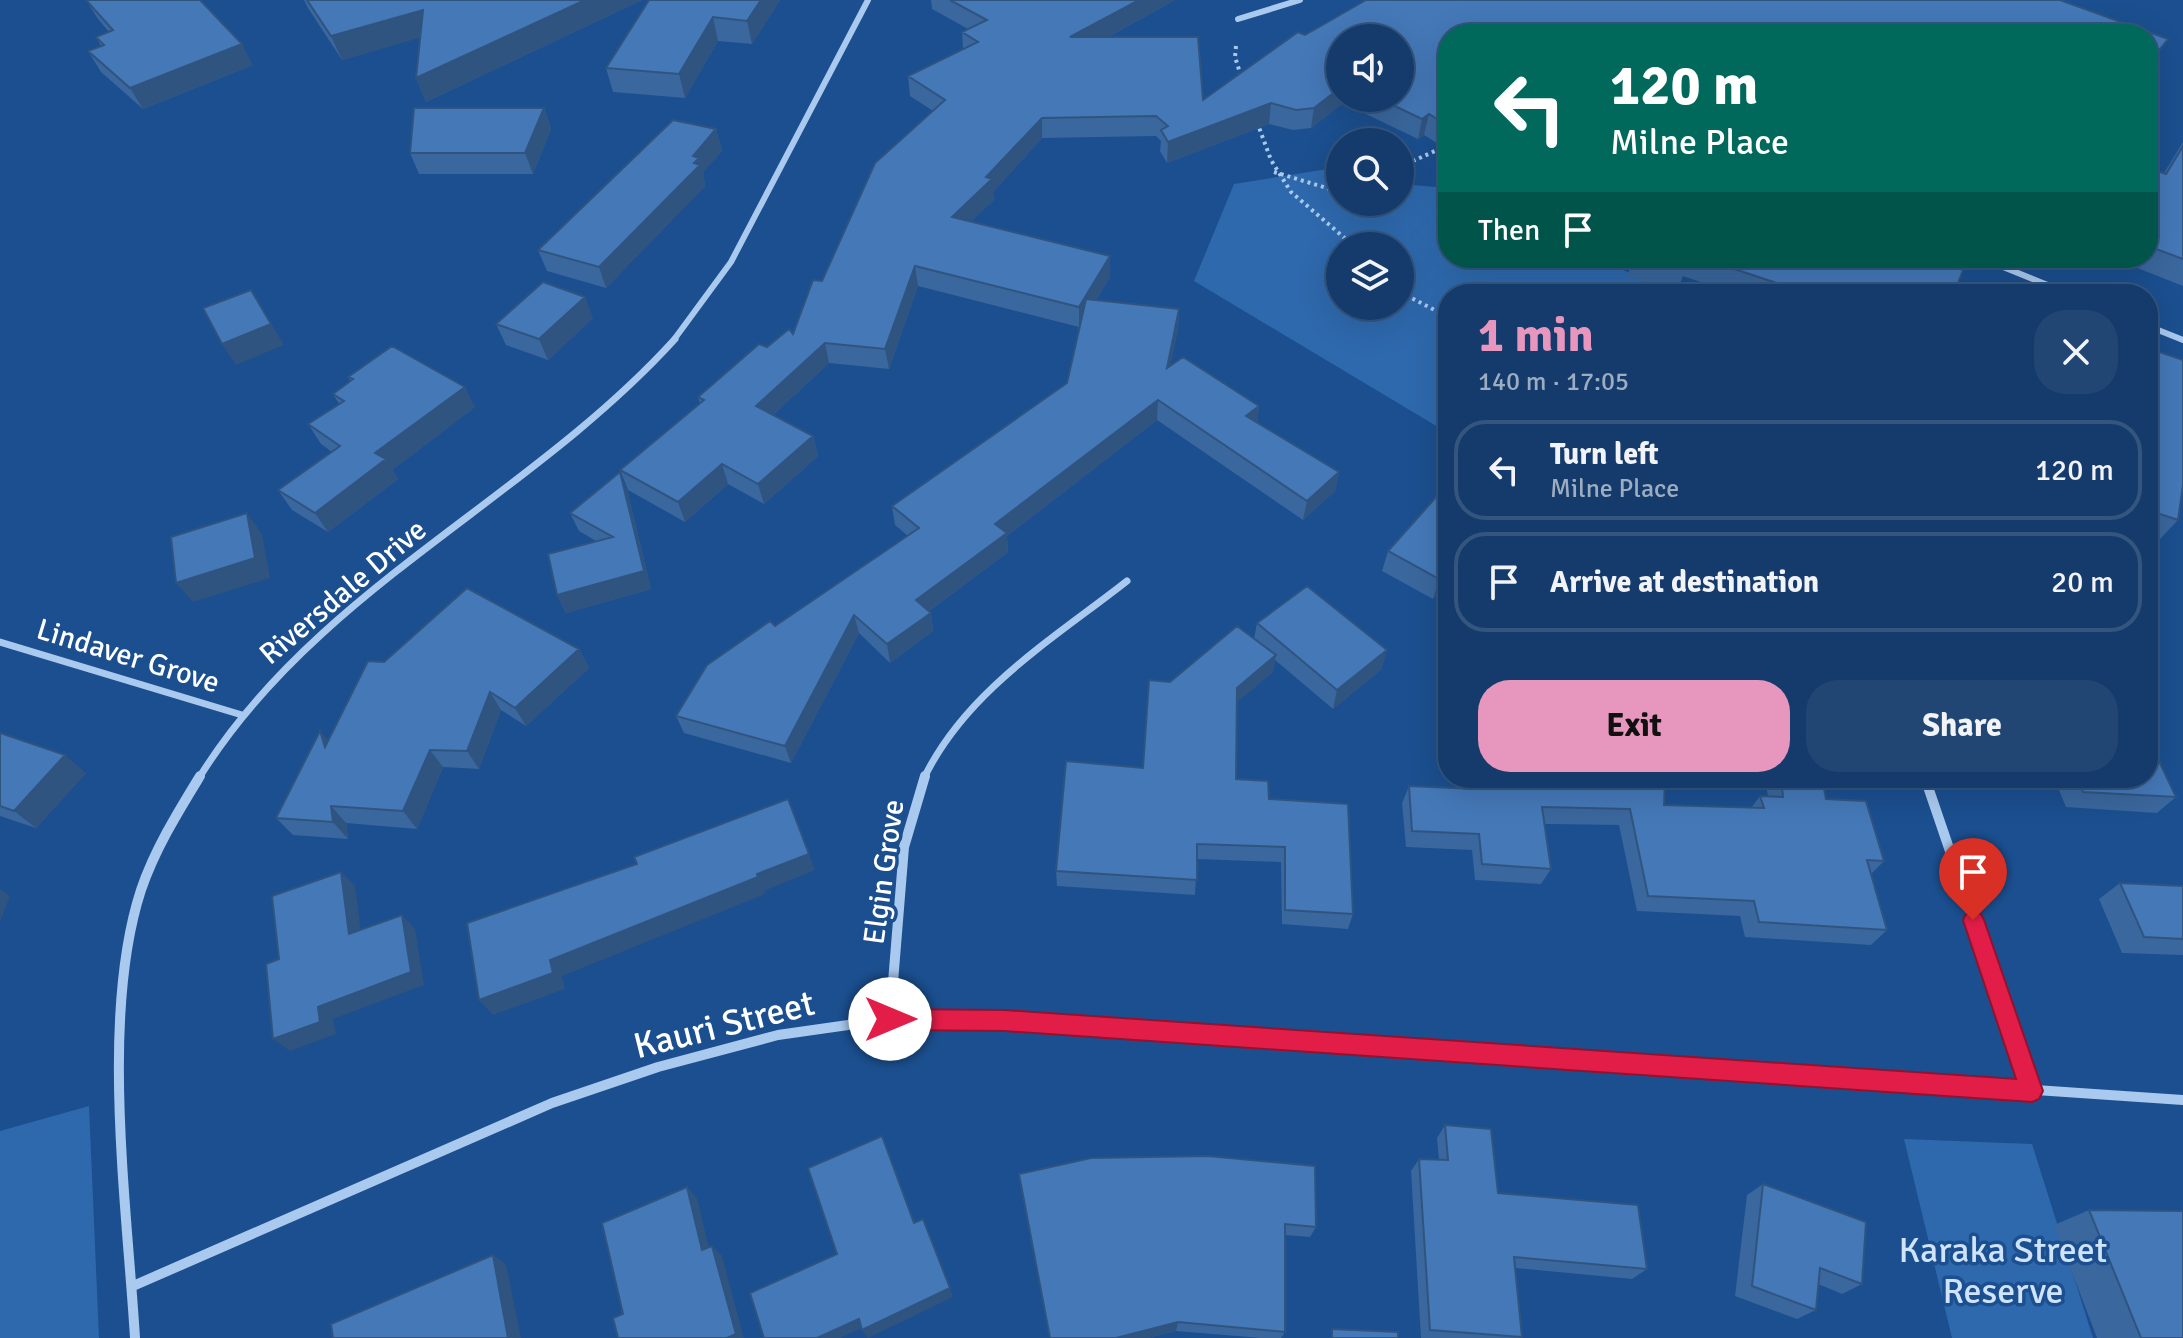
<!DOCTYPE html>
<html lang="en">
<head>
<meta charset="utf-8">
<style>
  :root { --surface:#143b6b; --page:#214673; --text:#f1f3f6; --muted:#9dadc1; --line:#33557e; --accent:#e797bd }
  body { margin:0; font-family:Signika,sans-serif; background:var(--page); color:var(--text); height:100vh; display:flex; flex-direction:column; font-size:30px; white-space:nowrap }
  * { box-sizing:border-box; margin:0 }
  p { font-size:26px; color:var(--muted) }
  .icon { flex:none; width:44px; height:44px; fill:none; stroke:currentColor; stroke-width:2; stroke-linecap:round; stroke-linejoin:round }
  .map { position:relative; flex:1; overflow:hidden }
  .drawer { position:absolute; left:1438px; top:284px; width:720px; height:504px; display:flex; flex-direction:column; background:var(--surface); border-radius:32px; box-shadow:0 8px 32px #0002,0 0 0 2px var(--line) }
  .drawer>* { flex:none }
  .hud { position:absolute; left:1438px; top:24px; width:720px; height:244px; border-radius:32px; box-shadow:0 8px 32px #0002,0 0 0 2px var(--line); background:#00695c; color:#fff; overflow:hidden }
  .tools { position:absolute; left:1326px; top:24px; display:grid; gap:16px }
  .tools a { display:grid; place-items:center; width:88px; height:88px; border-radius:50%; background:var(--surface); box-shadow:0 8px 32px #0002,0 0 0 2px var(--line); font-size:40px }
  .pin { position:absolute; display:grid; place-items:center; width:68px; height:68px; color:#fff; margin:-82px -34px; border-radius:50% 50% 50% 0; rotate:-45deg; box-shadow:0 0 8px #0007 }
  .pin .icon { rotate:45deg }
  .me { position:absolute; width:88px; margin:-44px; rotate:90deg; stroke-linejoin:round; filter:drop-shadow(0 0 6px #0008) }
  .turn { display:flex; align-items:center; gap:28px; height:168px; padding:0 40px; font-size:36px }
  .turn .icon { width:104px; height:104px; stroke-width:2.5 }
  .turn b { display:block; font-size:56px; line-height:68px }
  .then { display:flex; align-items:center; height:76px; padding:0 40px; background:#0003; gap:16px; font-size:30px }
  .round { display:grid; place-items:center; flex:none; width:84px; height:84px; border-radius:32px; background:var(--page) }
  .headline { display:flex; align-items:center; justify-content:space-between; height:136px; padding:0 40px }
  h1 { font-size:48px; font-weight:700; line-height:60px; color:var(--accent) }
  .primary-button { display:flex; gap:16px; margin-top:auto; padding:16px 40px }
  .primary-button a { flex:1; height:92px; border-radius:32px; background:var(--accent); color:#111; font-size:32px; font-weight:700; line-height:92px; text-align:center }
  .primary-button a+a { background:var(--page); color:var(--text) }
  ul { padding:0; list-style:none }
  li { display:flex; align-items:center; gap:24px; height:100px; margin:0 16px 12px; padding:0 24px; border:4px solid var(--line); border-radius:32px }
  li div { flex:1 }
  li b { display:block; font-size:30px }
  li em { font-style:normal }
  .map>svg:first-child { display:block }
  .green { fill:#2e69ad; fill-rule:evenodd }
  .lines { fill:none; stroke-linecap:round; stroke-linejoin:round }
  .path { stroke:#a9c9ee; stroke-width:4; stroke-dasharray:3 4; stroke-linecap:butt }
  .minor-far2 { stroke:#a9c9ee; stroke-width:6 }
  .minor-far1 { stroke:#a9c9ee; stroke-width:7 }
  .minor { stroke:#a9c9ee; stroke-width:10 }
  .wall { fill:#3a679d; fill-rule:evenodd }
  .shaded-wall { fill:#305480 }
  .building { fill:#4478b7; stroke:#305480; stroke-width:2 }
  .route { fill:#e11d48; stroke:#92132f; stroke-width:2 }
  .labels { text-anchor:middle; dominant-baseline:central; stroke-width:7; stroke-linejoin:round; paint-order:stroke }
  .street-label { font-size:30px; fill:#fff; stroke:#1b4f8f }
  .near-street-label { font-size:36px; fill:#fff; stroke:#1b4f8f }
  .near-park-label { font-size:36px; fill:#cfe3fa; stroke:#1b4f8f }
</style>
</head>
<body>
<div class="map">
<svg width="2183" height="1338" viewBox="0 0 2183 1338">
  <rect width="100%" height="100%" fill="#1b4f8f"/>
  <path class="green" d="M1340 167V202H1400V184L1448 188V258H1599L1642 279 1709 294H1448V433L1194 281 1234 184ZM1340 246H1400V306H1340Z
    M89 1106 99 1338H0V1131Z
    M1904 1139 2032 1144 2093 1338H1952Z"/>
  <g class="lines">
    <path class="path" d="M1236 46 1235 57 1242 79
      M1257 122 1271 160 1291 192 1354 246
      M1400 167 1448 145
      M1274 172 1340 192
      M1400 292 1448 317"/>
    <path class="minor-far2" d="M1238 19 1300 0
      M1981 258 2070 294
      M2148 326 2183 340
      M673 341 731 262 868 0"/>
    <path class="minor-far1" d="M0 642 242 715
      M199 778C315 590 529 500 675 339
      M924 778C966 691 1053 639 1127 581"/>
    <path class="minor" d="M1925 778 2032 1091
      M890 1019 904 847 925 776
      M133 1286 552 1103 658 1067 778 1035 890 1019 1004 1020 2183 1100
      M135 1338C127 1206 100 1015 141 890 155 849 178 812 200 776"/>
  </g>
  <path class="wall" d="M86 0 253 65 143 109 101 72 88 51 101 46 96 37 109 32 98 19Z
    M304 0H642L426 102 416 78 420 37 342 60 308 8Z
    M649 0H780L752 44 718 41 685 98 613 92 606 68Z
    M931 0H1175L1108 37H1198L1203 100 1298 32 1305 35 1366 0H2060L2168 39 2148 67V34H1448V150L1424 135 1418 139 1343 103 1311 128 1293 130 1269 124 1167 163 1160 151 1161 141 1156 136 1042 138 993 192 994 200 971 221 1110 256V277L1096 300 1179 309 1178 329 1170 366 1183 357 1259 406 1257 423 1339 472 1335 491 1303 520 1157 420 1007 536 1008 552 929 611 931 613 933 631 890 663 859 633 791 763 684 733 676 716 707 665 770 621 775 626 908 536 895 525 892 506 1067 383 1079 327 918 286 889 369 829 363 773 415 813 436 818 456 764 504 728 484 685 522 628 490 620 470 700 403 698 397 759 344 767 347 789 329 793 334 813 280 822 281 875 163 933 111 910 96 908 76 963 49 962 32 968 29 932 9ZM1340 38H1400V98H1340Z
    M544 108 551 129 533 174H419L410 153Z
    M716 129 722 151 703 172 705 186 606 288 547 271 538 250Z
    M2183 142V286L2112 258H2148V168L2164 173Z
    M1634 258H1926L1954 294H1736L1683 276 1677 291 1627 276Z
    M593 318 548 360 506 345 496 324Z
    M2148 348 2178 520 2159 540 2148 536Z
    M348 377 475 407 392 470 398 479 328 532 292 510 278 490 332 452 321 444 308 424 339 404 333 394 350 381Z
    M627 490 651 589 566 613 557 595 596 541 579 531 570 513Z
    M1388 551 1448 581 1433 599 1382 571Z
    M1257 623 1382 669 1333 709 1275 660 1273 672 1237 702 1236 779 1269 799 1353 914 1348 929 1282 924 1281 862 1197 859 1195 895 1057 886 1056 871 1143 768 1170 682 1254 639Z
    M579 649 589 668 526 726 501 710 479 769 443 767 417 829 346 823 348 839 293 835 276 818 329 741 384 662Z
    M0 733 86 773 36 828 0 816Z
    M1466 778H1665L1664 805 1751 808 1760 796H1768L1765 778H1781L1826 799 1884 861 1871 874 1887 930 1871 945 1745 937 1740 916 1637 911 1619 825 1545 824 1551 869 1541 884 1475 880 1472 850 1406 847 1402 803 1409 786 1466 788Z
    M2054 778H2148L2176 797 2157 813 2066 807Z
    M2120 883 2183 886V955L2122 953 2099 899Z
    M1445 1125 1498 1193 1647 1269 1632 1279 1515 1268 1522 1337 1521 1338H1421L1411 1171 1419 1159 1439 1160 1437 1138Z
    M1315 1166 1316 1227 1310 1237 1285 1235V1332L1281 1338H1261L1176 1331 1147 1338H1050Z
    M1763 1184 1862 1284 1842 1294 1818 1284 1816 1310 1797 1319 1735 1296 1747 1195Z
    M2089 1210 2183 1338H2097L2054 1225Z"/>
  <path class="shaded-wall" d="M585 0H642L426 102 416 78Z
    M761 0H780L752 44 747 21Z
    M1139 0H1175L1071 57 1070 37Z
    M423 10 433 34 342 60 331 36Z
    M713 17 718 41 685 98 679 74Z
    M2168 39 2154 60 2148 67V64Z
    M242 44 253 65 143 109 130 88Z
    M1340 88V98H1344L1343 103 1311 128 1314 108Z
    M1271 103 1269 124 1167 163 1168 142Z
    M544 108 551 129 533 174 525 153Z
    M1429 114 1424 135 1418 139 1422 119Z
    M1042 118V138L993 192 994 200 954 237 952 217 986 177Z
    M716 129 722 151 703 172 705 186 606 288 599 267Z
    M1110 256V277L1079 327V307Z
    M915 266 918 286 889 369 885 349Z
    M585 297 593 318 548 360 539 339Z
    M1179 309 1178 329 1166 388 1167 368Z
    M264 311 284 345 236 365 222 344Z
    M825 343 829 363 761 426 756 406Z
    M465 387 475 407 392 470 398 479 328 532 315 513 375 453Z
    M1158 400 1157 420 1007 536 1008 552 919 618 916 600 995 524Z
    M1259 406 1257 426 1246 416Z
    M813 436 818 456 764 504 758 484Z
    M722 464 728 484 685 522 678 502Z
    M620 472 627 490 651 589 566 613 557 595 644 571Z
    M1339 472 1335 491 1303 520 1307 501Z
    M247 513 262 534 270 578 193 602 176 583Z
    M1448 569V581L1433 599 1439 579Z
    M931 613 933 631 890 663 887 644Z
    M854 615 859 633 791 763 785 746Z
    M579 649 589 668 526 726 515 708Z
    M1387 650 1382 669 1333 709 1337 690Z
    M1276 655 1273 672 1235 704 1237 688Z
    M490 692 501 710 479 769 467 751Z
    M320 731 335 749 325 747Z
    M430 750 443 767 417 829 403 811Z
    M65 755 86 773 36 828 14 811Z
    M331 806 346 823 348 839 333 822Z
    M809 854 815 870 764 891 765 894 562 976 565 989 493 1015 479 1000 550 960Z
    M341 872 355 886 363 948 349 934Z
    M0 889 10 896 0 922Z
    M402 915 415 929 424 985 333 1019 336 1034 290 1051 273 1039 318 1007Z
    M687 1187 697 1198 712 1260 702 1250Z
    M712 1246 722 1256 744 1338H727Z
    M493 1255 506 1264 521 1338H508Z
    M950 1288 953 1297 868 1338 862 1330Z
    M859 1319 864 1327 840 1338H817Z
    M1178 1322 1176 1331 1147 1338H1116Z"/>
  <path class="building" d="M86 0H200L242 44 130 88 88 51 104 45 96 37 113 30Z
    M307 0H585L416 78 423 10 331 36Z
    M649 0H761L747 21 713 17 679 74 606 68Z
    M950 0H1139L1070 37H1198L1203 100 1298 32 1305 35 1366 0H2060L2168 39 2148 64V34H1589L1576 29 1568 34H1448V126L1429 114 1422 119 1378 98H1400V38H1340V88L1314 108 1296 110 1271 103 1168 142 1161 130 1168 126 1156 116 1042 118 986 177 992 179 952 217 1110 256 1079 307 915 266 885 349 825 343 756 406 813 436 758 484 722 464 678 502 620 470 704 400 698 397 759 344 767 347 789 329 793 334 813 280 822 281 875 163 945 100 908 76 978 42 962 32 987 20Z
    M414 108H544L525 153H410Z
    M673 120 716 129 693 156 699 158 694 163 700 165 599 267 538 250Z
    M2183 146V259L2148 246V168L2166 174Z
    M1645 258H1690L1686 269Z
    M1701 258H1926L1963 270 1954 294H1810Z
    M543 282 585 297 539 339 496 324Z
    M251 290 271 324 222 344 203 308Z
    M1086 299 1179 309 1167 368 1183 357 1259 406 1246 416 1339 472 1307 501 1158 400 995 524 1007 533 916 600 931 613 887 644 854 615 785 746 676 716 707 665 770 621 775 626 919 528 892 506 1067 383Z
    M392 346 465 387 375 453 386 459 315 513 278 490 340 446 308 424 344 401 333 394 353 379 348 377Z
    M2148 348 2183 360V485L2178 520 2148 510Z
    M620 472 644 571 557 595 548 554 613 537 570 513Z
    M1446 486 1448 487V569L1439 579 1388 551Z
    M247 513 255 558 176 583 171 537Z
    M1307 586 1387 650 1337 690 1257 623Z
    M467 588 579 649 515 708 490 692 467 751 430 750 403 811 331 806 333 822 276 818 320 731 325 747 368 661 384 662Z
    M1237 626 1276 655 1237 688 1236 779 1268 781 1269 799 1348 804 1353 914 1285 910V847L1197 844V880L1056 871 1066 761 1143 768 1149 680 1170 682Z
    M0 733 65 755 14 811 0 806Z
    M2148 738 2176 797 2083 792 2077 778H2148Z
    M1474 778H1665L1664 805 1764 808 1760 796 1783 797 1781 778H1822L1826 799 1866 801 1884 861 1867 860 1887 930 1759 922 1754 901 1648 896 1630 809 1542 807 1551 869 1482 864 1479 834 1412 831 1409 786 1475 789Z
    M788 799 809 854 757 874 758 877 550 960 553 973 479 1000 467 923 637 864 634 857Z
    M341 872 349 934 402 915 411 972 318 1007 320 1022 273 1039 266 964 279 959 272 896Z
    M2120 883 2183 886V939L2144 937Z
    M1445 1125 1491 1129 1498 1193 1638 1205 1647 1269 1514 1257 1522 1337 1430 1330 1419 1159 1448 1160Z
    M882 1136 914 1223 923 1219 950 1288 862 1330 859 1319 817 1338H764L750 1293 837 1254 808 1168Z
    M1208 1156 1315 1166 1316 1227 1285 1224V1332L1178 1322 1116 1338H1050L1019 1174 1091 1158Z
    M1763 1184 1866 1222 1862 1284 1820 1268 1816 1310 1752 1286Z
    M687 1187 702 1250 712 1246 736 1334 727 1338H618L613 1318 623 1314 602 1223Z
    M2089 1210 2183 1211V1338H2141Z
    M493 1255 508 1338H333L331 1324Z
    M1332 1329 1398 1332V1338H1332Z"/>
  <path class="route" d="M1973 911 1981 914 1984 920 2043 1091 2039 1099 2032 1102 1004 1031 890 1030 882 1027 879 1019 882 1012 890 1009 1004 1010 2016 1079 1963 920 1966 914Z"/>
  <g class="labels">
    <g class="street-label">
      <text transform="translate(343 592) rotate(-40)">Riversdale Drive</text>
      <text transform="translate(128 656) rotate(17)">Lindaver Grove</text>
      <text transform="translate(884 872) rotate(-82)">Elgin Grove</text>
    </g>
    <g class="near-street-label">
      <text transform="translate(724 1025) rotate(-14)">Kauri Street</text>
    </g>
    <g class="near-park-label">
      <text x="2003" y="1250">Karaka Street<tspan x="2003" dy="41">Reserve</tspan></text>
    </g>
  </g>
</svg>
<div class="tools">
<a><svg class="icon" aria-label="sound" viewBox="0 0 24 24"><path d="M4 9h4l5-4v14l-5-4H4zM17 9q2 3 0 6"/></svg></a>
<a><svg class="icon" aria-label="search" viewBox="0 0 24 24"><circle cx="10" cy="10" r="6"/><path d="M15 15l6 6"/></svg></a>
<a><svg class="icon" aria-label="layers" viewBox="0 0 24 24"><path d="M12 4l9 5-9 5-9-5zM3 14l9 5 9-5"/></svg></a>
</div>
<div class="pin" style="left:1973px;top:920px;background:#d93025"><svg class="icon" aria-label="arrive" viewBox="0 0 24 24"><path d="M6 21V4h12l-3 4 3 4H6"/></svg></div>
<svg class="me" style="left:890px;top:1019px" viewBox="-20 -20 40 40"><circle r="19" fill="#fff"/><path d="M0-13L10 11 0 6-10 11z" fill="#e11d48"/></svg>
<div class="hud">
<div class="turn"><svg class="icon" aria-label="left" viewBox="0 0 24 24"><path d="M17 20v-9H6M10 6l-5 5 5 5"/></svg><div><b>120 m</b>Milne Place</div></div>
<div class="then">Then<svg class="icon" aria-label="arrive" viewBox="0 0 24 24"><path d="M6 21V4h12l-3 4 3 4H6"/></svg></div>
</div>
<section class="drawer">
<div class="headline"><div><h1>1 min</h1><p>140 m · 17:05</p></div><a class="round"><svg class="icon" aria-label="close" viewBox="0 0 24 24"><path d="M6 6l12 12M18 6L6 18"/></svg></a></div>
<ul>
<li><svg class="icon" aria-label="left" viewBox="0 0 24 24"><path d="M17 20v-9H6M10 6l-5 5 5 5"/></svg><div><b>Turn left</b><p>Milne Place</p></div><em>120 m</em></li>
<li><svg class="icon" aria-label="arrive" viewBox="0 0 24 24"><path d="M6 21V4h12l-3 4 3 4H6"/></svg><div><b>Arrive at destination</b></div><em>20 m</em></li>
</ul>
<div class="primary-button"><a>Exit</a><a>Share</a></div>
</section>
</div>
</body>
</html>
